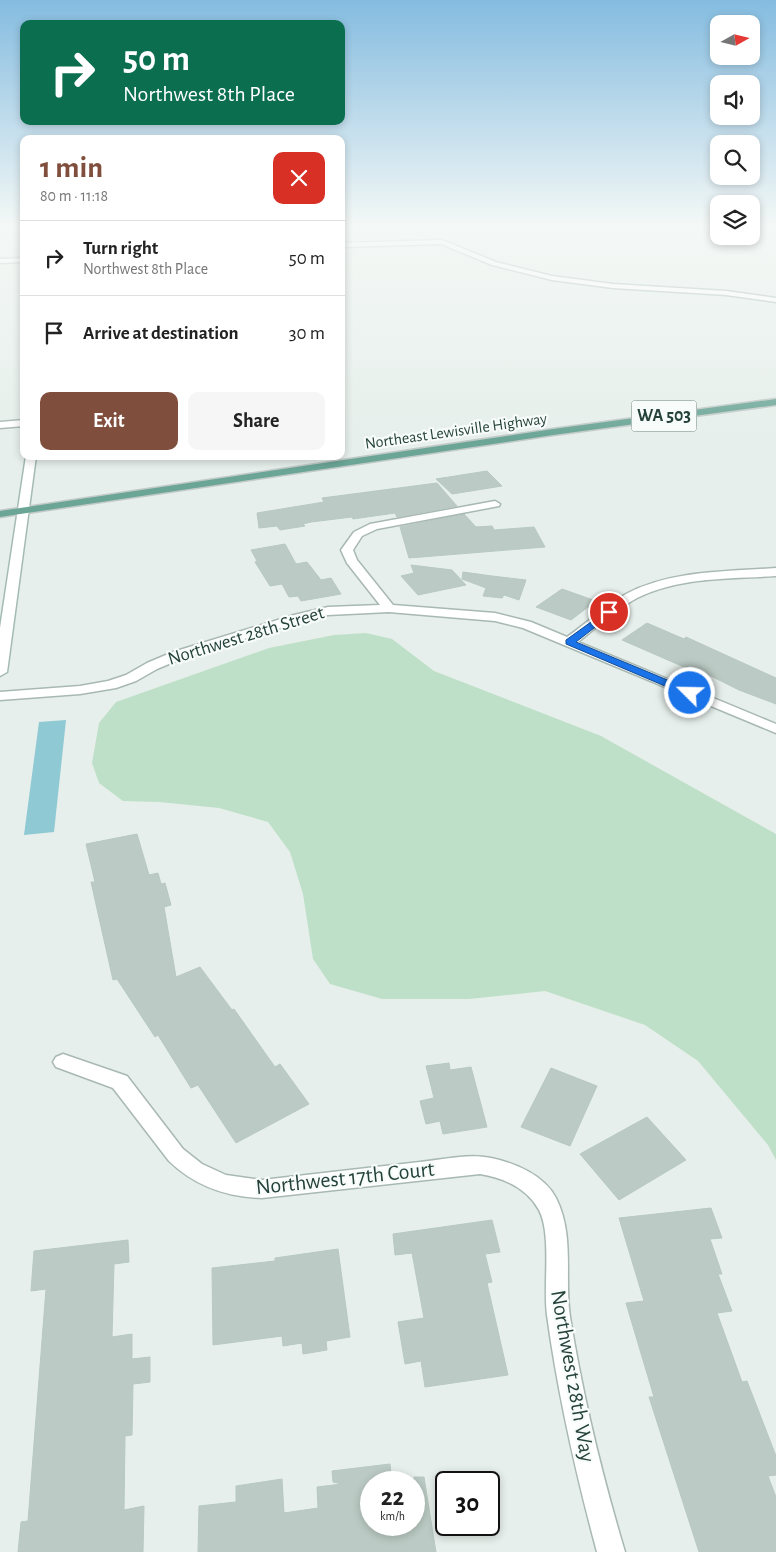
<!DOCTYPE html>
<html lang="en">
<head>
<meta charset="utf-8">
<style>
  :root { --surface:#fff; --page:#f6f6f6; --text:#222; --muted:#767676; --line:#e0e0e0; --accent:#804e3d }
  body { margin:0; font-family:"Alegreya Sans",sans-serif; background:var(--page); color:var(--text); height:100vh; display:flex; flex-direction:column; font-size:19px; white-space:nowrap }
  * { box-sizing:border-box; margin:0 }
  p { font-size:16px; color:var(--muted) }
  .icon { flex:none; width:28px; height:28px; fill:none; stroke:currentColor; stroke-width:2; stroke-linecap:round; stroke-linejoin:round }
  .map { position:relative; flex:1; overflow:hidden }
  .drawer { position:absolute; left:20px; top:135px; width:325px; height:325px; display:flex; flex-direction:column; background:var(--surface); border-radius:10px; box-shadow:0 2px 8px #0003 }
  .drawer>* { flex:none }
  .top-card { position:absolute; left:20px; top:20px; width:325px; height:105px; border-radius:10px; box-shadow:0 2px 8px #0003; background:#0b6e4f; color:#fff; overflow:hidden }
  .needle { width:32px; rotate:82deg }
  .tools { position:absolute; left:710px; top:15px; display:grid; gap:10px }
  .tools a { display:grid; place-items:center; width:50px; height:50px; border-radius:10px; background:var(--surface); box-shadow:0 2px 8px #0003; font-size:25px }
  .speed { position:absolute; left:360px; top:1471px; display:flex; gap:10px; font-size:25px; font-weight:700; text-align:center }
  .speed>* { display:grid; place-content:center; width:65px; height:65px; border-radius:50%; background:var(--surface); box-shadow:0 2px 8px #0003; line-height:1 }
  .speed small { font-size:12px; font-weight:400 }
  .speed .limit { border:2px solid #111; border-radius:8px; background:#fff; color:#111 }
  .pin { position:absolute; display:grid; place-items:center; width:42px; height:42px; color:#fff; margin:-21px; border:2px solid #fff; border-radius:50%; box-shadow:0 1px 5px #0007 }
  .me { position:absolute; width:55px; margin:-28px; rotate:293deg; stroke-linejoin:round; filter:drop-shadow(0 0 4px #0008) }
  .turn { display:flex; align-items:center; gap:18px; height:105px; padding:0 20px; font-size:22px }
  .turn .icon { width:65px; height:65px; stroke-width:2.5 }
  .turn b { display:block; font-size:35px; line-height:42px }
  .round { display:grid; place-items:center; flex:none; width:52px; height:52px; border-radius:10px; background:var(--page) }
  .headline { display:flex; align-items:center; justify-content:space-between; height:85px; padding:0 20px }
  h1 { font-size:30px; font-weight:600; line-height:38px; color:var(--accent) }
  .cta { display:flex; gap:10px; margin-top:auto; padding:10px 20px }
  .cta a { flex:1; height:58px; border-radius:10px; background:var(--accent); color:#fff; font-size:20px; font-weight:600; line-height:58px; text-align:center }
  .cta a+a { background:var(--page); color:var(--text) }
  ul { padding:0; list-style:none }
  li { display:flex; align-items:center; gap:15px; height:75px; padding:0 20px; border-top:1px solid var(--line) }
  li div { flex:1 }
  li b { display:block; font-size:19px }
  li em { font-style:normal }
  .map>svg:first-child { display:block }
  .green { fill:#bfe0c8 }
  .water { fill:#8ec9d4 }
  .building { fill:#bbcac4; stroke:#b8c9c2 }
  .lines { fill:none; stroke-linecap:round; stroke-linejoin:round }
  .street-casing { stroke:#a8b8b2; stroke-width:3 }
  .secondary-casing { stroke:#a4bbb3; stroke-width:3 }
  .primary-casing { stroke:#c2cac8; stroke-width:3 }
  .street { fill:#fff; fill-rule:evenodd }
  .secondary { fill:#fff; fill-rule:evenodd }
  .primary { fill:#6aa596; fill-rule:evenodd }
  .route { fill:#1a73e8; stroke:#114b97 }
  .labels { text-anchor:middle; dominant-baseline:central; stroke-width:4.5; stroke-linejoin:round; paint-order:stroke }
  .far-street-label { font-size:16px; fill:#24423a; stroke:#f7fbf9 }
  .shield { fill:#f7fbf9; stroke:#637a73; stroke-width:1 }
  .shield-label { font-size:18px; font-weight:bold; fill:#24423a }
  .street-label { font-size:19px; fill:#24423a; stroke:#f7fbf9 }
  .near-street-label { font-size:22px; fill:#24423a; stroke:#f7fbf9 }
</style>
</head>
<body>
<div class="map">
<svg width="776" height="1552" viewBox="0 0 776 1552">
  <rect width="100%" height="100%" fill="#e6efeb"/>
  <path class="green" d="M366 633 392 639 434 671 601 736 776 834V1160L768 1145 698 1061 645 1025 545 991 469 999H382L330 984 313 959 303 894 290 852 268 822 219 808 159 802 123 801 99 783 92 763 99 723 116 702 269 648 334 635Z"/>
  <path class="water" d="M66 720 54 832 24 835 39 722Z"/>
  <path class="building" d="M487 471 502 486 452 494 436 479Z
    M437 483 457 506 397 517 395 513 353 519 352 517 311 522 303 524 305 526 280 530 277 526 259 528 257 513 324 502 322 498Z
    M464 514 476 527 492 526 494 530 534 527 545 547 409 558 400 527Z
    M285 544 296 564 307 562 321 580 331 578 341 594 301 601 298 596 289 597 282 584 270 586 255 562 257 561 251 550Z
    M411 565 452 570 466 585 418 595 401 576 414 573Z
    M463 572 492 576 526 580 519 600 504 595 502 598 483 596 486 588 462 579Z
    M562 589 596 601 571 620 536 607Z
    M647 623 684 639 686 637 776 678V704L739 690 703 672 700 674 622 640Z
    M137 834 149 875 158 873 161 884 165 883 171 905 164 907 176 977 200 967 232 1010 234 1009 275 1067 280 1064 309 1104 236 1143 198 1085 191 1088 158 1035 155 1037 117 979 113 980 91 882H95L86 844Z
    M449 1063 450 1070 471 1067 487 1127 443 1134 440 1121 426 1124 420 1101 434 1098 426 1066Z
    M551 1068 597 1086 570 1146 521 1127Z
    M647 1117 686 1160 619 1200 580 1154Z
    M711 1208 722 1238 710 1239 722 1274H718L732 1311 717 1313 742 1382 747 1381 776 1456V1475L768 1476 776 1497V1552H699L649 1397H654L626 1303 644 1301 619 1218Z
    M492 1220 500 1252 485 1254 492 1282 487 1283 508 1375 425 1387 421 1361 405 1364 398 1322 424 1318 412 1253 395 1255 393 1234Z
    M128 1240 129 1262 114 1264 112 1337 132 1334V1359L150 1357V1382L133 1384 132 1435 125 1436 124 1510 144 1506 143 1552H18L21 1522 28 1521 46 1289 31 1291 34 1251Z
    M338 1249 350 1337 326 1341 327 1350 303 1354 302 1343 283 1346 282 1336 213 1345 212 1268 275 1261V1258Z
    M390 1464 392 1482H371V1525H414V1477H424L436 1552H198L199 1506 236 1502V1486L282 1479 284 1513 318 1508 317 1487 342 1484 333 1482 332 1471Z"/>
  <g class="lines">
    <defs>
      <path id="street" d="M442 240 496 262 552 276 613 284 726 291 776 298V302L726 295 613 288 552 280 492 265 441 244 341 247V243Z
        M24 258V262L0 263V259Z
        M24 420V426L0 428V422Z
        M495 501 500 504 499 506 377 529 362 536 353 550 357 560 393 605 495 613 531 622 567 637C587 623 605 606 626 594 672 570 726 572 776 568V576C729 579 679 577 637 598 615 610 597 627 578 642L776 724V733L523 628 495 621 389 612 328 615 302 621 183 658 157 669 136 681 116 688 80 694 0 700V692L80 686 108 681 126 675 147 663 173 652 294 615 328 607 380 605 347 563 341 550 354 532 370 524Z
        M63 1054 127 1076 183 1149 202 1164 226 1175 262 1180C315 1174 367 1168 420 1162 442 1160 468 1153 491 1158 515 1163 544 1175 556 1198 575 1236 564 1277 570 1317 583 1397 602 1475 625 1552H597C576 1474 558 1395 547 1315 543 1286 552 1234 539 1210 527 1188 504 1178 480 1174L262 1198C226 1197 195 1186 169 1161L113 1088 56 1067 53 1062 56 1057Z"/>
      <path id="secondary" d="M26 456H36L7 672 0 676V628Z"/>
      <path id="primary" d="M776 399V405L553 435 0 517V511L553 429Z"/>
    </defs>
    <use href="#street" class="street-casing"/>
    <use href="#secondary" class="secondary-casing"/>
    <use href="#primary" class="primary-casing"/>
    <use href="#street" class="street"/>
    <use href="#secondary" class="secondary"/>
    <use href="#primary" class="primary"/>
  </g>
  <linearGradient id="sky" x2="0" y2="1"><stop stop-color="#84bce0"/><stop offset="0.51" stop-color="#f4f8f6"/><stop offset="1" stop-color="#f4f8f6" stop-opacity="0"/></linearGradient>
  <rect width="776" height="441" fill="url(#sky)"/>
  <path class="route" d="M609 609 613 612 612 614 576 642 694 691 695 693 694 695H686L566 644V640Z"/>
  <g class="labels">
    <g class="far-street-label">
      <text transform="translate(456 431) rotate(-8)">Northeast Lewisville Highway</text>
    </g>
    <rect class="shield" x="631.5" y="400.5" width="65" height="31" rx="4"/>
    <g class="shield-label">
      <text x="664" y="416">WA 503</text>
    </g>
    <g class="street-label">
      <text transform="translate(246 636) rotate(-17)">Northwest 28th Street</text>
    </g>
    <g class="near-street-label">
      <text transform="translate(345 1178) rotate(-6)">Northwest 17th Court</text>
      <text transform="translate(573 1376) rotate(80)">Northwest 28th Way</text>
    </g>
  </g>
</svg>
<div class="tools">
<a><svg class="needle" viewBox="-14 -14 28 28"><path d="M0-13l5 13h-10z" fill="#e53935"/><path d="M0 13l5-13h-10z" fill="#767676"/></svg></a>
<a><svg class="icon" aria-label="sound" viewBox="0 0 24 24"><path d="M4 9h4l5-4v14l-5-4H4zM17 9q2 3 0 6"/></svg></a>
<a><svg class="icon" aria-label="search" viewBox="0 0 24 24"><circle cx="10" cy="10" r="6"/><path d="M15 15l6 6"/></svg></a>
<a><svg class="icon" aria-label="layers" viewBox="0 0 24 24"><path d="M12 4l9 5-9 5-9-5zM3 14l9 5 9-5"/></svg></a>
</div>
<div class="speed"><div>22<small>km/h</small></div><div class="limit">30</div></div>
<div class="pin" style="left:609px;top:612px;background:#d93025"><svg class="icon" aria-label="arrive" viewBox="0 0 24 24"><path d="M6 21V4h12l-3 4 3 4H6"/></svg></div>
<svg class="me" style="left:690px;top:693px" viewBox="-20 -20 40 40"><circle r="17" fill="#1a73e8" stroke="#fff" stroke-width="3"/><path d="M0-11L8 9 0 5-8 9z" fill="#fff"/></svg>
<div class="top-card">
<div class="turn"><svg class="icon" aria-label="right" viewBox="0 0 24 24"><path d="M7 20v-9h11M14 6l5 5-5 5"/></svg><div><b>50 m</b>Northwest 8th Place</div></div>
</div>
<section class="drawer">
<div class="headline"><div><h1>1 min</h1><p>80 m · 11:18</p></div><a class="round" style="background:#d93025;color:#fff"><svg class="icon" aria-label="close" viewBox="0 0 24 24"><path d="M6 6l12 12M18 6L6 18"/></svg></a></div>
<ul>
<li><svg class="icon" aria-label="right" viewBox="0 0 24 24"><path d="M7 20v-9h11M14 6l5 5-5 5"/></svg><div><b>Turn right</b><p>Northwest 8th Place</p></div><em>50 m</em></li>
<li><svg class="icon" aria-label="arrive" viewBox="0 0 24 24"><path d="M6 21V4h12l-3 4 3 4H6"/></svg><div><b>Arrive at destination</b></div><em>30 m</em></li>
</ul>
<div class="cta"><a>Exit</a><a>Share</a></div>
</section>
</div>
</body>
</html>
